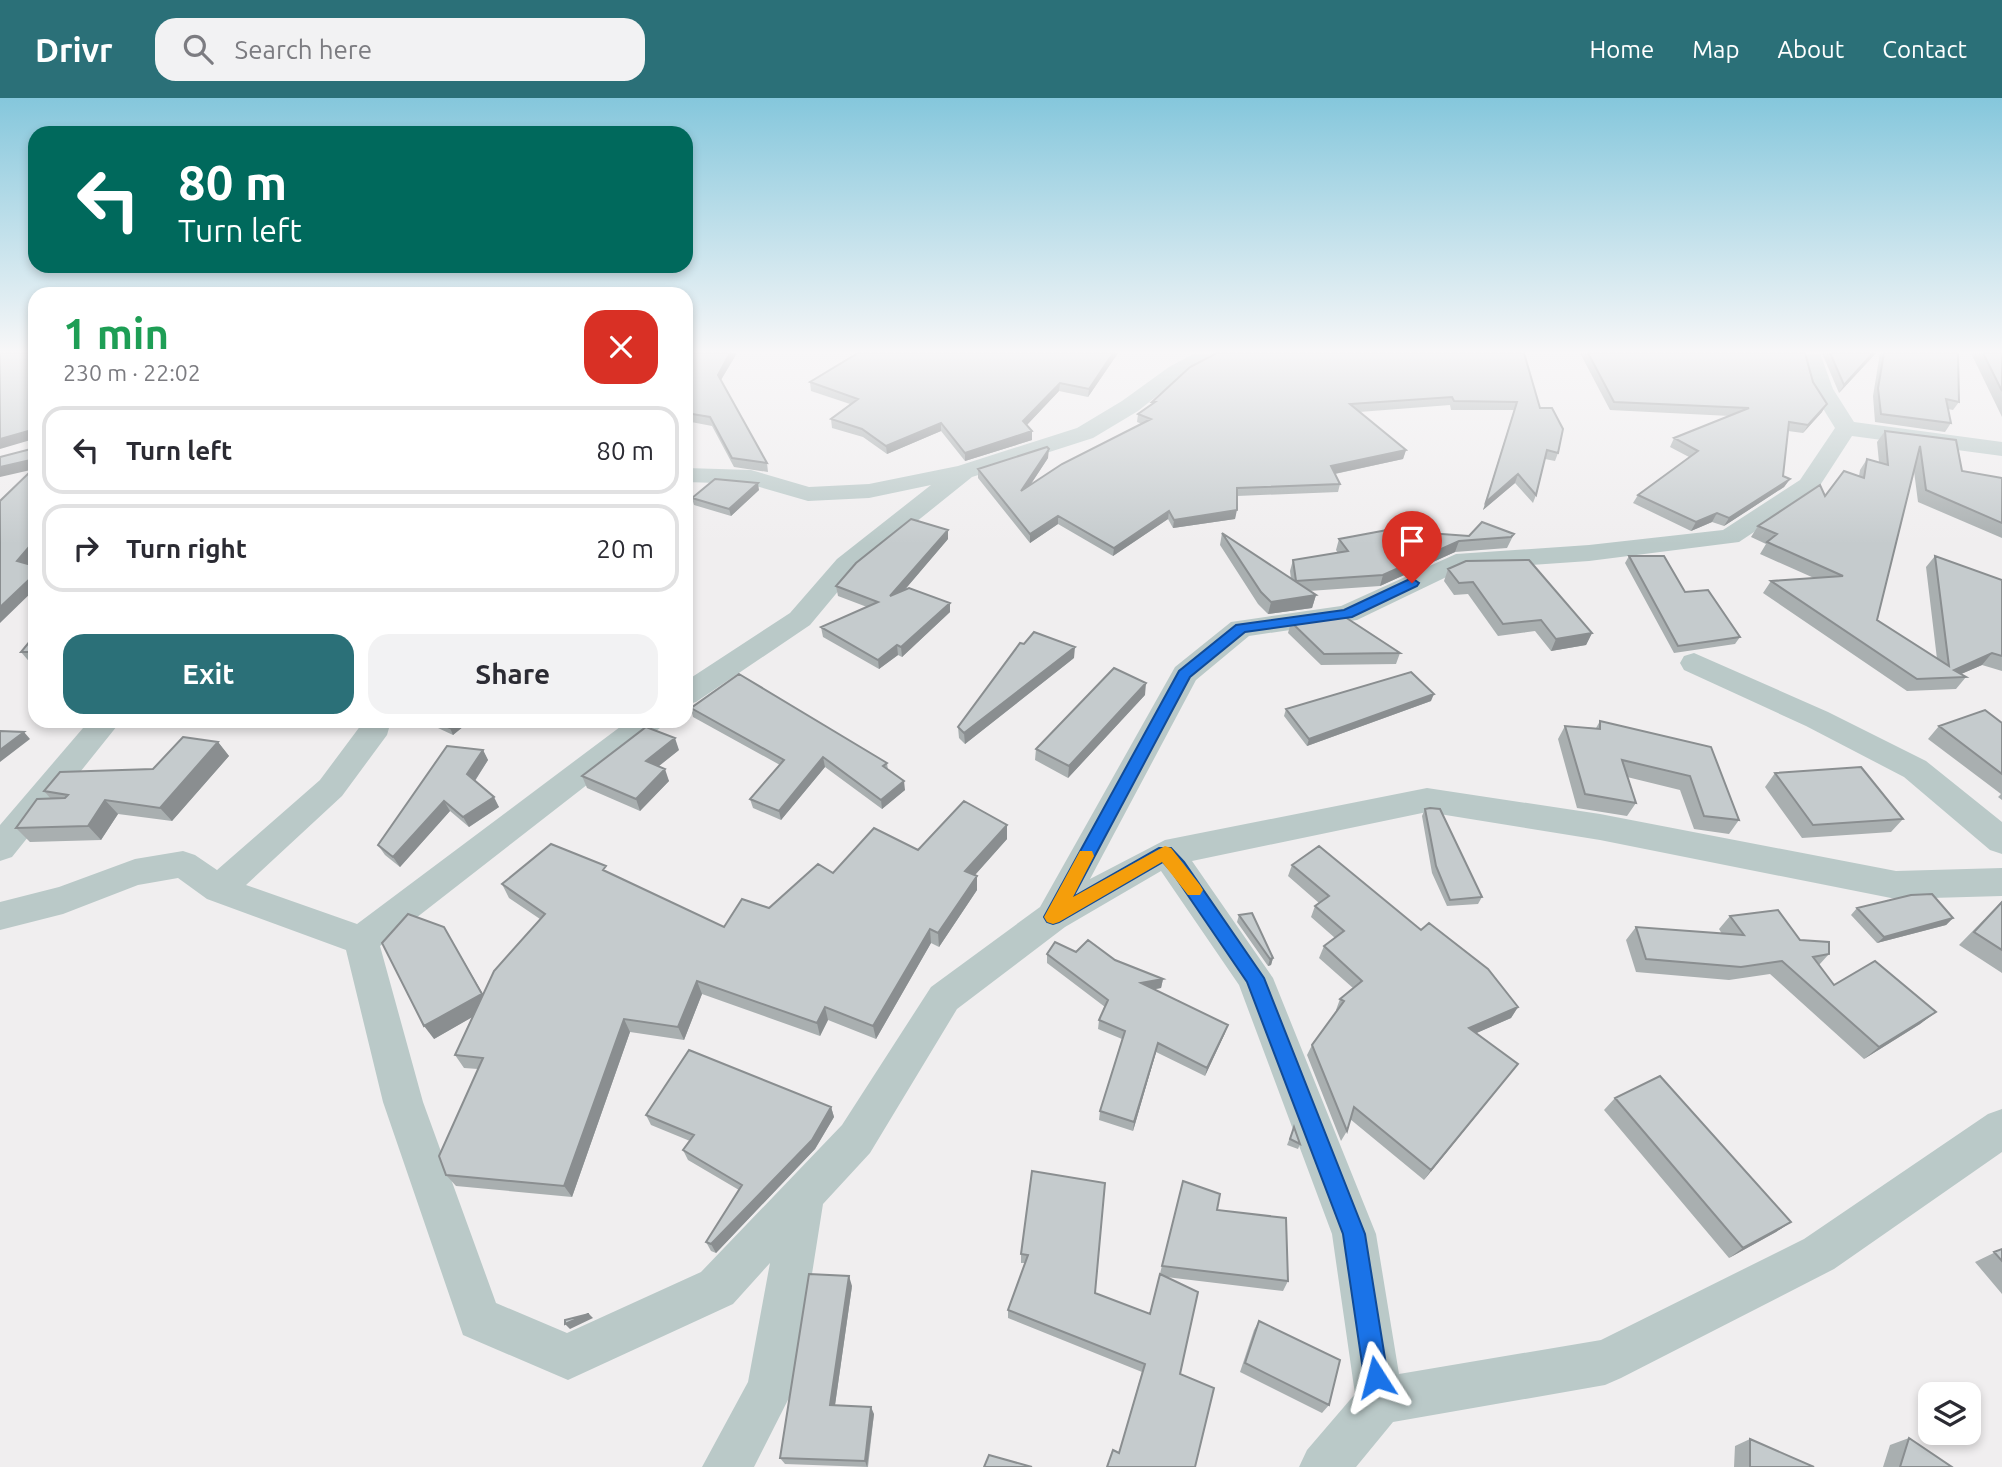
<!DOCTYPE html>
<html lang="en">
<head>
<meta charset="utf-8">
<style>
  :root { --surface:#fff; --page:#f2f2f3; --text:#2b2b33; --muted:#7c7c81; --line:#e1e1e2; --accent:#2b7078 }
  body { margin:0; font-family:Ubuntu,sans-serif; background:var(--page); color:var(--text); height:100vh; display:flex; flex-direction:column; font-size:26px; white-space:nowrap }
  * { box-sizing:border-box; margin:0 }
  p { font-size:23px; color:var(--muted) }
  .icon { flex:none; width:38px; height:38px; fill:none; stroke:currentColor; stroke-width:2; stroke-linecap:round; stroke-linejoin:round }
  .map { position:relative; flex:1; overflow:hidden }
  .sheet { position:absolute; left:28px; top:189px; width:665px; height:441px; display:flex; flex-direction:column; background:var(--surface); border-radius:21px; box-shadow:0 4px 10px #0003 }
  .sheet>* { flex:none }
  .top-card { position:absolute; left:28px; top:28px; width:665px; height:147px; border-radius:21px; box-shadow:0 4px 10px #0003; background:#00695c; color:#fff; overflow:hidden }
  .controls { position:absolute; left:1918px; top:1284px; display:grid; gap:14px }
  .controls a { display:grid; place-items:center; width:63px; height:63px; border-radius:14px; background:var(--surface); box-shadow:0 4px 10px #0003; font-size:35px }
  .pin { position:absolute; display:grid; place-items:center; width:60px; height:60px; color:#fff; margin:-72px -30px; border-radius:50% 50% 50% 0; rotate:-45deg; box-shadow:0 0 7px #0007 }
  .pin .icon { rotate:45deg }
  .me { position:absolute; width:77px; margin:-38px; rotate:351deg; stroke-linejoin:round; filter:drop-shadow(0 0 5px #0008) }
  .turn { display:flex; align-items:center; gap:24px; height:147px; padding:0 35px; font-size:32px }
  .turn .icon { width:91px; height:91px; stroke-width:2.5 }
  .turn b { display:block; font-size:49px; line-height:60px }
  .round { display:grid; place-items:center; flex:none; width:74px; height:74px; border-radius:21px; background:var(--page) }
  .head { display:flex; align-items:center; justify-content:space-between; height:119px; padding:0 35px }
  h1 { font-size:42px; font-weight:700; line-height:52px; color:#1e9e55 }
  .primary-button { display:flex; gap:14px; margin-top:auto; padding:14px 35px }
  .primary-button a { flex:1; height:80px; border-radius:21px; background:var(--accent); color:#fff; font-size:28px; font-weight:700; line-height:80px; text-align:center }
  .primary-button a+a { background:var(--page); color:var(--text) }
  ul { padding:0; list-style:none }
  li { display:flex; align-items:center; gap:21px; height:88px; margin:0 14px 10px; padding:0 21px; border:4px solid var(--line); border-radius:21px }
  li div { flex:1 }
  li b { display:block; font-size:26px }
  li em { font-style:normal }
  header { display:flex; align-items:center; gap:42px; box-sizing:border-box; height:98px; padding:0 35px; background:var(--accent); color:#fff }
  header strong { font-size:33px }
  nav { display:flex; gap:38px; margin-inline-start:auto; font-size:24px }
  .search { width:490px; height:63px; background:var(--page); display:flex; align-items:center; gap:18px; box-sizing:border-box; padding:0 24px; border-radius:21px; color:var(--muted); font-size:26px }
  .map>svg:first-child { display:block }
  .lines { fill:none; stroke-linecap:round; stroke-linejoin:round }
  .minor { fill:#bac9c8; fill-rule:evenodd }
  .wall { fill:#a9afb0 }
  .shaded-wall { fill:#8a8e90 }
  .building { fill:#c5cbcd; stroke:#8a8e90; stroke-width:2 }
  .route { fill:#1a73e8; stroke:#114b97; stroke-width:2 }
  .slow { fill:#f59e0b }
</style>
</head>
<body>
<header>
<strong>Drivr</strong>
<div class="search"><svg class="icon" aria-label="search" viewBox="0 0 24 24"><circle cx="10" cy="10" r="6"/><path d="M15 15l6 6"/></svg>Search here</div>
<nav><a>Home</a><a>Map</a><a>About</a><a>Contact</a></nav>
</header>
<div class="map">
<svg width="2002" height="1369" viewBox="0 0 2002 1369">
  <rect width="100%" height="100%" fill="#f0eeef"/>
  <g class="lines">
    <path class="minor" d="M1195 255H1220L1217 259 1183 277 1138 313 1093 340 972 379 855 473 810 527 696 604 686 607V583L790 515 837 461 931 387 869 400 808 403 749 386 686 384V370L751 372 809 389 869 386 958 368 1077 330 1122 303 1169 269Z
      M1800 255H1820L1833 291 1854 324 2002 344V358L1852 338 1817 392 1739 444 1589 463 1461 472 1357 522 1249 538 1196 582 1090 781 1165 742 1427 690 1600 716 1896 773 2002 770V798L1896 801 1600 742 1427 714 1192 763 1273 880 1376 1136 1399 1276 1601 1242 1804 1141 1988 1016 2002 1011V1054L1834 1171 1621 1280 1605 1287 1393 1324 1356 1369H1299L1307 1352 1355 1296 1332 1136 1239 887 1161 773 1065 829 957 911 870 1055 823 1106 794 1290 754 1369H702L748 1284 770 1165 733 1206 568 1282 463 1237 383 1004 346 852 207 801 178 780 138 787 63 816 0 832V804L59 789 135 761 183 753 195 757 217 772 320 682 361 627V623H391L387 637 342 698 246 787 357 826 628 623H664L660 630 380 848 423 1004 496 1205 567 1235 701 1174 842 1027 931 889 1040 809 1175 569 1231 524 1341 508 1456 456 1589 447 1723 432 1800 382 1835 330 1811 291Z
      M1694 555 1828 614 1926 663 2002 724V756L1990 752 1904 679 1806 628 1684 572 1680 565 1684 558Z
      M89 623H121L12 759 0 763V727Z"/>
  </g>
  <path class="wall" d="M686 255H737L721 282 767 365 768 374 734 369 712 328 686 323Z
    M858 255H1118L1088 299 1059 293 1027 327 1032 342 965 363 941 333 887 356 863 339 832 330 831 321 850 306 811 293 810 284Z
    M1524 255 1540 310 1558 355 1555 363 1545 361 1536 397 1533 405 1515 385 1483 412 1514 312H1451L1450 307 1359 314 1406 352 1403 361 1335 376 1340 386 1338 394 1237 398 1235 421 1173 430 1168 421 1113 458 1058 426 1030 445 978 380V371L1048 360 1031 386 1142 326 1137 324 1138 316 1152 306V304Z
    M1580 255H1805L1822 314 1803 335 1788 333 1783 378 1790 381 1784 389 1724 428 1712 424 1691 433 1633 405 1638 397 1689 359 1670 349 1674 340 1730 318 1610 312Z
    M1822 255H1876L1839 295Z
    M1880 255H1958L1959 304 1953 312 1948 311 1951 325 1945 334 1875 324 1873 298Z
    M1971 255H2002V319Z
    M1885 333 1956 342 1962 373 2002 380V440L1918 404 1914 373 1877 522 1937 561 1926 469 1935 458 2002 482V573L1982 567 1961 576 1966 579 1956 591 1907 593 1763 495 1771 483 1814 480 1760 456 1766 446 1751 439 1758 428 1825 398 1859 378 1860 372 1867 361 1879 364 1877 344Z
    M759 392 731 418 694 407 692 400Z
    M1222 435 1291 481 1290 473 1293 462 1338 455 1336 452 1339 441 1514 436 1507 450 1455 454 1380 488 1309 493 1316 497 1312 510 1268 516 1258 506 1220 447Z
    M948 441 905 491 950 514 902 559 898 557 879 571 823 539 821 529 867 509 838 498 836 488Z
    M1629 458 1685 494 1740 539 1735 546 1674 555 1625 465Z
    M1448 471 1592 535 1586 547 1551 553 1535 533 1498 538 1468 496 1454 497 1444 483Z
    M1291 524 1400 555 1396 566 1321 567 1288 535Z
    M35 537V568H33L21 554Z
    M1074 560 965 646 959 640 958 629Z
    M1145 597 1068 680 1035 662 1036 651Z
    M1431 603 1307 648 1284 618 1286 611Z
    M691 610 887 665 888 672 905 692 882 711 825 669 781 722 753 710 750 701 780 667 693 619Z
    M423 623H470L453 637Z
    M1600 623 1711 649 1739 722 1729 736 1694 731 1680 692 1627 679 1636 705 1627 718 1577 710 1558 641 1565 628 1596 630Z
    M2002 625V702L1998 699 2001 696 1928 641 1939 628Z
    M218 644 229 658 172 723 118 716 101 742 30 744 16 730 51 701 44 693 153 671Z
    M483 652 488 662 475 683 499 709 469 729 450 713 400 769 385 757 378 747Z
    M679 652 659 668 669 683 640 713 587 690 582 678Z
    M1775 675 1903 721 1891 734 1802 740 1765 689Z
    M1425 711 1482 799 1478 806 1447 808 1432 775 1422 718Z
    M1007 727V741L975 777 977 778V792L939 849 931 845 876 941 828 922 820 938 702 896 684 942 630 934 572 1099 456 1088 446 1077 478 971 464 970 455 957 472 919 434 941 444 829 483 896 540 821 509 800 502 786 609 775 724 829 769 810 833 775Z
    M1292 767 1421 832 1518 909 1511 920 1476 935 1518 966 1424 1082 1350 1021 1347 1033 1341 1043 1307 957 1312 947 1337 913 1336 912 1340 901 1353 890 1319 860 1324 848 1335 840 1311 819 1315 808 1319 805 1288 778Z
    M2002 803V875L1959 847Z
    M1857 810 1953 820 1946 827 1877 845 1851 817Z
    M1239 817 1273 860 1271 867 1268 868 1237 824Z
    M1730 818 1800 842 1829 856 1819 867 1834 887 1936 914 1920 926 1864 961 1770 876 1729 882 1636 874 1626 842 1636 829 1722 836 1719 831Z
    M1076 854 1115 862 1163 881 1161 890 1154 891 1225 935 1205 978 1156 954 1133 1033 1099 1022 1100 1013 1122 941 1098 931 1099 922 1105 909 1047 865V856Z
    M1615 1000 1791 1124 1776 1134 1729 1160 1604 1012Z
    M831 1009 834 1019 815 1051 716 1155 711 1153 706 1144 739 1092 688 1062 683 1052 690 1043 651 1027 646 1017Z
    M1294 1029 1300 1046 1298 1051 1287 1047Z
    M1183 1083 1217 1112 1288 1183 1283 1193 1166 1179 1198 1194 1119 1355 1142 1274 1008 1220V1212L1025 1165H1021V1156L1105 1085 1095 1195 1150 1216Z
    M2002 1151V1196L1975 1164Z
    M852 1188 835 1307 874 1316 868 1369 785 1366 780 1360Z
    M1259 1223 1329 1307 1322 1315 1240 1274 1254 1232Z
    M1909 1340 1952 1369H1883L1890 1347Z
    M1750 1341 1814 1369H1734L1735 1348Z"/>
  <path class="shaded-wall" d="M730 255H737L719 285 718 277Z
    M1113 255H1118L1088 299 1089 291Z
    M1873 255H1876L1839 295 1844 287Z
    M1060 285 1059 293 1023 331V323Z
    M1827 306 1822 314 1803 335 1808 327Z
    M941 325V333L887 356 886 348Z
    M28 333 34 341 0 351V341Z
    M1032 333V342L965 363V355Z
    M1049 351 1048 360 1021 401V393Z
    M1406 352 1403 361 1329 377 1331 368Z
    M35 361V371L0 379V369Z
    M1518 376 1515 385 1483 412 1486 404Z
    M1790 381 1784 389 1724 428 1729 420Z
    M758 385 759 392 731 418 729 411Z
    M1237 412 1235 421 1173 430 1174 422Z
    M1169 413 1168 421 1113 458 1114 450Z
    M1717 415 1712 424 1691 433 1696 424Z
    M1058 418V426L1030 445V436Z
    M948 432V441L891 508 890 498Z
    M35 442V459L24 472 17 463Z
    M1459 443 1455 454 1380 488 1383 477Z
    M35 476V491L0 525V509Z
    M1316 497 1312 510 1268 516 1271 504Z
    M950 505V514L902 559 901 549Z
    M1592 535 1586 547 1551 553 1556 541Z
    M897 547 898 557 879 571 878 562Z
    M1075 549 1074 560 965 646 964 635Z
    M1992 555 1982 567 1952 580 1954 572Z
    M1146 585 1145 597 1068 680 1069 668Z
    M1434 596 1431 603 1307 648 1309 641Z
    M458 623H470L453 637 450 630Z
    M24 634 30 641 0 664V652Z
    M675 640 679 652 650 675 646 663Z
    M218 644 229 658 172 723 160 710Z
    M483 652 488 662 472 687 467 676Z
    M823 659 825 669 781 722 779 713Z
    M665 671 669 683 640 713 636 701Z
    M904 683 905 692 882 711 881 702Z
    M494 699 499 709 469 729 463 719Z
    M105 702 118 716 101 742 88 728Z
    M444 703 450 713 400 769 393 759Z
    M1007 727V741L966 787 965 773Z
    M977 778V792L939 849 938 835Z
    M1953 820 1946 827 1877 845 1884 839Z
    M444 829 490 909 434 941 424 928Z
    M930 831 931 845 876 941 873 928Z
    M1273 860 1271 867 1268 868 1270 861Z
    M1163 881 1161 890 1140 894 1141 885Z
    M697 883 702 896 684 942 678 929Z
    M825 909 828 922 820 938 817 925Z
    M1518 909 1511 920 1463 941 1469 930Z
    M1936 914 1920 926 1864 961 1879 949Z
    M624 921 630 934 572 1099 564 1088Z
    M1228 927 1225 935 1205 978 1207 970Z
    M1158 945 1156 954 1133 1033 1134 1024Z
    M1518 966 1510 976 1424 1082 1431 1072Z
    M831 1009 834 1019 815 1051 716 1155 711 1146Z
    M1791 1124 1776 1134 1729 1160 1743 1150Z
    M849 1178 852 1188 834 1314 830 1307Z
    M589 1216 593 1220 570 1231 565 1226Z
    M871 1309 874 1316 867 1369 865 1363Z"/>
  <path class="building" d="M0 255H35V361L0 369V359L31 351V335L28 333 0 341Z
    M686 255H730L718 277 767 365 732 360 710 319 686 315Z
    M858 255H1113L1089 291 1060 285 1023 323 1032 333 965 355 941 325 886 348 862 331 831 321 858 301 810 284Z
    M1217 255H1524L1540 310H1552L1563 331 1558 355 1547 352 1536 397 1518 376 1486 404 1517 304 1454 303 1452 299 1350 306 1406 352 1331 368 1340 386 1237 390V412L1174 422 1169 413 1114 450 1058 418 1030 436 978 371 1047 349 1049 351 1021 393 1062 366 1151 321 1138 316 1155 304H1152L1190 269Z
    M1588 255H1805L1813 284 1827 306 1808 327 1789 324 1783 378 1790 381 1729 420 1717 415 1696 424 1638 397 1698 353 1674 340 1749 310 1614 304Z
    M1830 255H1873L1844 287Z
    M1884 255H1958L1959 304 1946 301 1951 325 1881 316 1878 290Z
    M1983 255H2002V293Z
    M1885 333 1956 342 1962 373 2002 380V425L1926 392 1920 348 1877 522 1949 568 1935 458 2002 482V558L1992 555 1954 572 1966 579 1917 581 1771 483 1843 478 1767 444 1777 436 1758 428 1820 387 1825 398 1844 373 1864 380 1867 361 1888 367Z
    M35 369V442L17 463 35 468V476L0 509V403Z
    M715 381 758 385 729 411 692 400Z
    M911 421 948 432 890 498 909 490 950 505 901 549 897 547 878 562 821 529 878 504 836 488 856 465Z
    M1482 424 1514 436 1511 439 1459 443 1383 477 1296 483 1293 462 1348 453 1339 441 1387 432 1469 438Z
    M1222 435 1316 497 1271 504 1261 494Z
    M1629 458H1664L1685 494 1708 492 1740 539 1678 548Z
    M1529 462 1592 535 1556 541 1541 522 1503 526 1473 484 1459 485 1448 471 1466 463Z
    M1342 517 1400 555 1324 556 1291 524Z
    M1034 534 1075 549 964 635 958 629 1020 545 1024 546Z
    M35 537V554H21Z
    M1114 570 1146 585 1069 668 1036 651Z
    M1411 574 1434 596 1309 641 1286 611Z
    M739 576 887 665 883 668 904 683 881 702 823 659 779 713 750 701 784 662 691 610Z
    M1985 612 2002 625V676L1939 628Z
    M434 623H458L450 630Z
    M1600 623 1711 649 1739 722 1704 718 1690 678 1622 662 1636 705 1585 696 1565 628 1600 631Z
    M646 629 675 640 646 663 665 671 636 701 582 678Z
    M0 633 24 634 0 652Z
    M183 639 218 644 160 710 105 702 88 728 16 730 37 701 65 700 68 697 44 693 60 674 153 671Z
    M447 648 483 652 467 676 494 699 463 719 444 703 393 759 378 747Z
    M1861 669 1903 721 1813 727 1775 675Z
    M964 703 1007 727 965 773 977 778 938 835 930 831 873 928 825 909 817 925 697 883 678 929 624 921 564 1088 446 1077 439 1058 483 960 455 957 494 873 545 816 502 786 551 746 606 768 603 772 724 829 742 801 769 810 818 766 833 775 874 730 918 752Z
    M1430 710 1440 711 1482 799 1450 802 1436 768 1425 711Z
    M1319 748 1421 832 1429 825 1488 871 1518 909 1469 930 1518 966 1431 1072 1354 1009 1347 1033 1312 947 1344 903 1340 901 1362 883 1324 848 1344 833 1315 808 1329 798 1292 767Z
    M1932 796 1953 820 1884 839 1857 810 1911 797Z
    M2002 804V852L1974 834Z
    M1778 812 1800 842 1829 844V856L1813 859 1834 887 1875 863 1936 914 1879 949 1782 863 1741 869 1646 861 1636 829 1744 837 1730 818Z
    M1252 815 1273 860 1270 861 1239 817Z
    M408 816 444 829 482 896 424 928 382 845Z
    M1088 842 1115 862 1163 881 1141 885 1228 927 1207 970 1158 945 1134 1024 1100 1013 1125 933 1099 922 1108 902 1047 856 1055 844 1076 854Z
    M689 952 831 1009 812 1042 711 1146 706 1144 742 1087 683 1052 694 1037 646 1017Z
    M1660 978 1791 1124 1743 1150 1615 1000Z
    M1294 1029 1300 1046 1290 1041Z
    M1032 1073 1105 1085 1095 1195 1150 1216 1160 1176 1198 1194 1180 1276 1214 1290 1195 1369H1107L1113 1352 1119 1355 1145 1266 1008 1212 1028 1157 1021 1156Z
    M1183 1083 1220 1096 1217 1112 1286 1120 1288 1183 1162 1168Z
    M2002 1151V1163L1994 1154Z
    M809 1176 849 1178 830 1307 871 1309 865 1363 780 1360Z
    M589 1216 565 1226V1222Z
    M1259 1223 1340 1262 1329 1307 1245 1265Z
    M1909 1340 1952 1369H1900Z
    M1750 1341 1814 1369H1750Z
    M989 1357 1032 1369H984Z"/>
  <linearGradient id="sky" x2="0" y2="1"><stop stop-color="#85c7dc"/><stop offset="0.57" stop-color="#f8f7f8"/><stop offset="1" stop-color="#f8f7f8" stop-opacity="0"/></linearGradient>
  <rect width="2002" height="446" fill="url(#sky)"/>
  <path class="route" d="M1412 480 1419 485 1417 488 1352 519 1245 534 1190 579 1073 799 1159 750H1171L1184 764 1264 880 1365 1136 1388 1279 1385 1287 1376 1291 1368 1287 1364 1279 1343 1136 1247 884 1172 774 1163 764 1059 824 1053 826 1047 824 1044 819 1179 573 1236 527 1344 512Z"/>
  <path class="slow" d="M1165 748 1171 750 1200 787 1203 792 1200 797H1188L1162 764 1059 824 1053 826 1047 824 1044 819 1080 753H1092L1094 758 1073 799Z"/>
</svg>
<div class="controls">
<a><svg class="icon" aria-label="layers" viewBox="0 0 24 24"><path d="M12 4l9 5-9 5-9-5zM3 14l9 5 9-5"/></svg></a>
</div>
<div class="pin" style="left:1412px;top:485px;background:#d93025"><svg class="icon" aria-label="arrive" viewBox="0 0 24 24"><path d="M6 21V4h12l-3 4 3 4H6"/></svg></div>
<svg class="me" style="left:1376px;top:1279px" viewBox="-20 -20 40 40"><path d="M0-17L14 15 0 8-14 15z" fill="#1a73e8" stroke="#fff" stroke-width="4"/></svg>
<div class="top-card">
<div class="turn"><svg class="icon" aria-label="left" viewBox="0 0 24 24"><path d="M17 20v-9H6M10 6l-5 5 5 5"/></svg><div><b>80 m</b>Turn left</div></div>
</div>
<section class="sheet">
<div class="head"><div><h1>1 min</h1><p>230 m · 22:02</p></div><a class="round" style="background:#d93025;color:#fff"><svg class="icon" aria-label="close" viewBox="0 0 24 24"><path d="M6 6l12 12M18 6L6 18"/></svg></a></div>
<ul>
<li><svg class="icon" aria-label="left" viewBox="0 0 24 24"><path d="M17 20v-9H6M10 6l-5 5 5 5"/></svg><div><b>Turn left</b></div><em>80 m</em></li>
<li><svg class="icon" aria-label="right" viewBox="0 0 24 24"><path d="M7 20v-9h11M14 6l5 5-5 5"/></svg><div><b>Turn right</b></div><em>20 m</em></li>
</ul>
<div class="primary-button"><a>Exit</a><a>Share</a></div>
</section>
</div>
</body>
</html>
